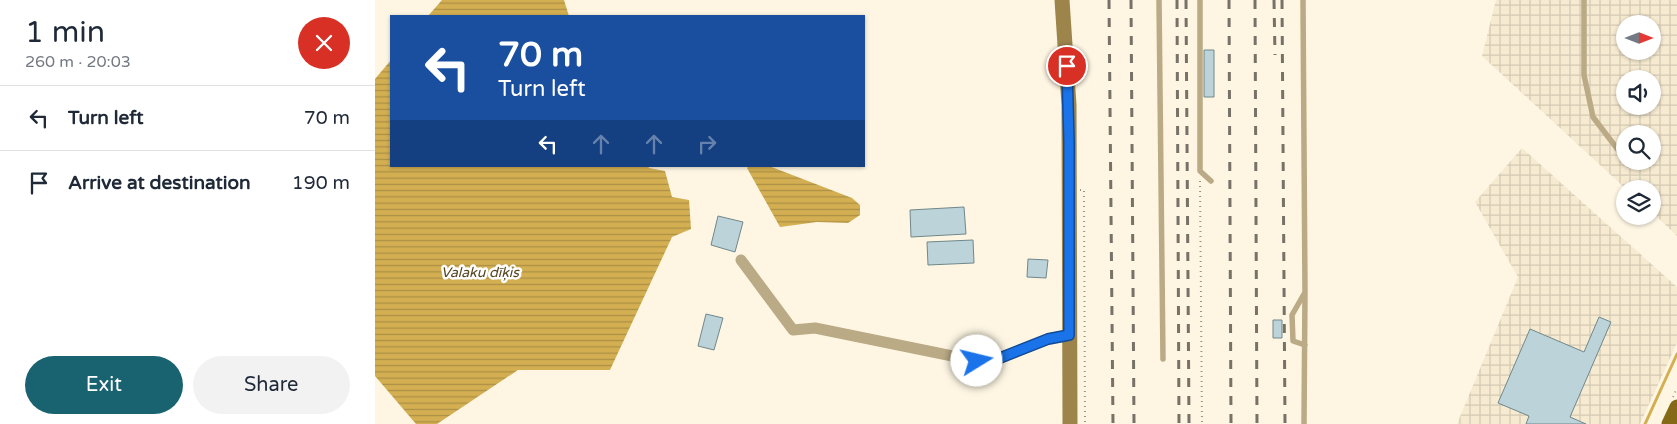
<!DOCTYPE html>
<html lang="en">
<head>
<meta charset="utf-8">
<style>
  :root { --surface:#fff; --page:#f2f2f3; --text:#1f2937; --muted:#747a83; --line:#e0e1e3; --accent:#196370 }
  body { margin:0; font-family:"Varela Round",sans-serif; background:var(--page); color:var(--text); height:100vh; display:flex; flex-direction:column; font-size:19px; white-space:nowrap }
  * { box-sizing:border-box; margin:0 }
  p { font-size:16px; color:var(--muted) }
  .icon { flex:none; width:28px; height:28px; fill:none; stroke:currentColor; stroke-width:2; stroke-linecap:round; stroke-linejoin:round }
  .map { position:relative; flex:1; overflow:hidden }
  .sheet { display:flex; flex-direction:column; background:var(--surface); width:375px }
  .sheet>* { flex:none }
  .guide { position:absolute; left:15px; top:15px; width:475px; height:152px; border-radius:0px; box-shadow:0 1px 4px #0004; background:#1a4fa0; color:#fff; overflow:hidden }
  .needle { width:32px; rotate:90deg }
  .controls { position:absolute; left:1241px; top:15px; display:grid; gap:10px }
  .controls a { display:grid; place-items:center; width:45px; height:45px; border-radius:50%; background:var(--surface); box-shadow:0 1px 4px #0004; font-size:25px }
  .pin { position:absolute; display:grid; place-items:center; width:42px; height:42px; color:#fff; margin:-21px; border:2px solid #fff; border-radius:50%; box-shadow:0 1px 5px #0007 }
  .me { position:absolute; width:55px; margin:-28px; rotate:81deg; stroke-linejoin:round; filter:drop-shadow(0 0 4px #0008) }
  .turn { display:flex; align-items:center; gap:18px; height:105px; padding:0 25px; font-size:22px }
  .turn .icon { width:65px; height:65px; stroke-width:2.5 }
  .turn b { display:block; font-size:35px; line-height:42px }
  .lanes { display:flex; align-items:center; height:48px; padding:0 25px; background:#0003; justify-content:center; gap:25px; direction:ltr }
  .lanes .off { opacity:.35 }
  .round { display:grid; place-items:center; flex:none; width:52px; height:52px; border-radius:26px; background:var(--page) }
  .overview { display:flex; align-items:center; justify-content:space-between; height:85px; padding:0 25px }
  h1 { font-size:30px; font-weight:600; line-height:38px }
  .button { display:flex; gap:10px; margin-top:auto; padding:10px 25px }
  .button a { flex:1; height:58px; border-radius:30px; background:var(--accent); color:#fff; font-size:20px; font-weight:600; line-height:58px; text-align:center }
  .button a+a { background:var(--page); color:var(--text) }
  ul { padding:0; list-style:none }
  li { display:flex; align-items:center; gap:15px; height:65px; padding:0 25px; border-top:1px solid var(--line) }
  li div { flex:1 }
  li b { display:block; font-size:19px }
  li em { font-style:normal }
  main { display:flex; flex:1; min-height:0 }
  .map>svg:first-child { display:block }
  .industrial { fill:url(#industrial-grid); fill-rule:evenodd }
  .water { fill:url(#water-rules) }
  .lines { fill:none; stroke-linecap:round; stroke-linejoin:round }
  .stream { stroke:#d3af52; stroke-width:3 }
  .building { fill:#bcd4d9; stroke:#70878b }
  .path { stroke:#999386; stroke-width:2; stroke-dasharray:1 4; stroke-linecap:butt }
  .lane { stroke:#baaa85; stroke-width:5.5 }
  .street { stroke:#baaa85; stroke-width:11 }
  .secondary { stroke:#9c844b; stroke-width:15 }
  .primary { stroke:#866916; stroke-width:15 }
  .rail { stroke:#777267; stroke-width:3; stroke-dasharray:9 9; stroke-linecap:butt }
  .route-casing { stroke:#114b97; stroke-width:12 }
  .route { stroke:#1a73e8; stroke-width:9 }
  .labels { text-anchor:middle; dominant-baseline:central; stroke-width:5; stroke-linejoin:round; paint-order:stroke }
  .water-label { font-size:14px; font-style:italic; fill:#56461f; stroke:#fff }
</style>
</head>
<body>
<main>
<section class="sheet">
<div class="overview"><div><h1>1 min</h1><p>260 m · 20:03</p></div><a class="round" style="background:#d93025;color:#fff"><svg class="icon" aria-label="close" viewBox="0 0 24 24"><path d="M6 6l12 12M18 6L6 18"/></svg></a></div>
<ul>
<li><svg class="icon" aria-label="left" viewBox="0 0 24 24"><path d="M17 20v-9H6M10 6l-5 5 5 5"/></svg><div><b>Turn left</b></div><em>70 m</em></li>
<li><svg class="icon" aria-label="arrive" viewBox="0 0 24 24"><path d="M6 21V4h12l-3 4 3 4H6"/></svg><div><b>Arrive at destination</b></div><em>190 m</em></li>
</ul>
<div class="button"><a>Exit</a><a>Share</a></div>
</section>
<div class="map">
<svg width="1302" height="424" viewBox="0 0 1302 424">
  <defs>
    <pattern id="industrial-grid" width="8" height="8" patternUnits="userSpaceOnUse" patternTransform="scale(1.25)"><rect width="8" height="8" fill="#f6ead0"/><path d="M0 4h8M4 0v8" fill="none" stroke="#d4c9b3"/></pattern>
    <pattern id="water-rules" width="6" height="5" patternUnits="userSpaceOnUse" patternTransform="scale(1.25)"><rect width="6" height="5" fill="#d3af52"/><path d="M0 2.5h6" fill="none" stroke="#ac8f44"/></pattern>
  </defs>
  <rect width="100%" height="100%" fill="#fef6e3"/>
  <path class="industrial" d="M1121 0H1302V236L1278 213V189H1251L1107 56ZM1250 24H1278V51H1250ZM1250 79H1278V106H1250ZM1250 134H1278V161H1250Z
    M1147 148 1302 287V343L1265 424H1082L1143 277 1100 202Z"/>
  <path class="water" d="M67 0H189L194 16H53Z
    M16 60V166H273L274 168 290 171 297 197 314 200 316 229 297 237 235 370H143L62 424H41L0 376V79Z
    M374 166H394L477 198 485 205V215L473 223 442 222 405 227 372 168Z"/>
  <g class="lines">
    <path class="stream" d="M1270 424 1302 354"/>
  </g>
  <path class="building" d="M829 50H839V97H829Z
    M589 207 591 234 536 237 535 210Z
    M343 216 368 222 360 252 336 245Z
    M598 240 599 263 553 265 552 242Z
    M653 259 673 260 671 278 652 277Z
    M331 314 348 318 339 350 323 346Z
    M1224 317 1236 322 1195 417 1211 424H1151L1154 416 1123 403 1155 329 1209 352Z
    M898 320H907V338H898Z"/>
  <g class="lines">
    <path class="path" d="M825 181 827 424
      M705 190H709L710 424
      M1298 397 1302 388"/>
    <path class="lane" d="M784 0 788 359
      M825 0V171L836 181
      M928 0 930 292 929 424
      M1209 0V75L1218 117 1250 159
      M1251 161 1254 165
      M929 294 917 315 918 341 930 345"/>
    <path class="street" d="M366 260 418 330 440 328 602 361 625 358 673 339 694 335"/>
    <path class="secondary" d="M687 0 694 105 695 424"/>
    <path class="primary" d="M1294 424 1302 407"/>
    <path class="rail" d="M734 0 738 424
      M756 0 759 424
      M802 0 804 424
      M811 0 814 424
      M854 0 856 424
      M880 0 882 424
      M899 0 900 55
      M907 0 910 424"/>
  </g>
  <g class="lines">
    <defs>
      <path id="route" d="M602 361 625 358 673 339 694 335V142L692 66"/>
    </defs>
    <use href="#route" class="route-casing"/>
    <use href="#route" class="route"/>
  </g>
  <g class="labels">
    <g class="water-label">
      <text x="105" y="272">Valaku dīķis</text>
    </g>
  </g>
</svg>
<div class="controls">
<a><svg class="needle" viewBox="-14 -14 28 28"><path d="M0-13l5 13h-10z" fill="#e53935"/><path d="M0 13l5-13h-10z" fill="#747a83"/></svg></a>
<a><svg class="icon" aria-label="sound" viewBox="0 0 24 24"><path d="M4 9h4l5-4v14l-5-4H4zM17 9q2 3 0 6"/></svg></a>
<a><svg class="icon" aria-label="search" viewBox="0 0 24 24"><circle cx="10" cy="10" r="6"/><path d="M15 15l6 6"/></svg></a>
<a><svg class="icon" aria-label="layers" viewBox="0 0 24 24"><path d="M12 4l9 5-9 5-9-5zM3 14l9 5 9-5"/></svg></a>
</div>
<div class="pin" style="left:692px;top:66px;background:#d93025"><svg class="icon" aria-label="arrive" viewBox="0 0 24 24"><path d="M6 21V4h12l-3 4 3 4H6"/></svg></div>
<svg class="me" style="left:602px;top:361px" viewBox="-20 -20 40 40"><circle r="19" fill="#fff"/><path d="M0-13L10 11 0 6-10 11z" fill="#1a73e8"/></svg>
<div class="guide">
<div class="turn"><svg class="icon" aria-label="left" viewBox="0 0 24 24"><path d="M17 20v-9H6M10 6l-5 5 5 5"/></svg><div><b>70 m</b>Turn left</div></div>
<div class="lanes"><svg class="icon" aria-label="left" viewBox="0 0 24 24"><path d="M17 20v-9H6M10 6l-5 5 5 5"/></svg><svg class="icon off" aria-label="ahead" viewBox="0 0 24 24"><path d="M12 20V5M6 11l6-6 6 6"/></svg><svg class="icon off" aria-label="ahead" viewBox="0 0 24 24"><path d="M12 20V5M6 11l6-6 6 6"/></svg><svg class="icon off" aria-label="right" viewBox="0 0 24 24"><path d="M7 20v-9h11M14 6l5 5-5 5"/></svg></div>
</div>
</div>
</main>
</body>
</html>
